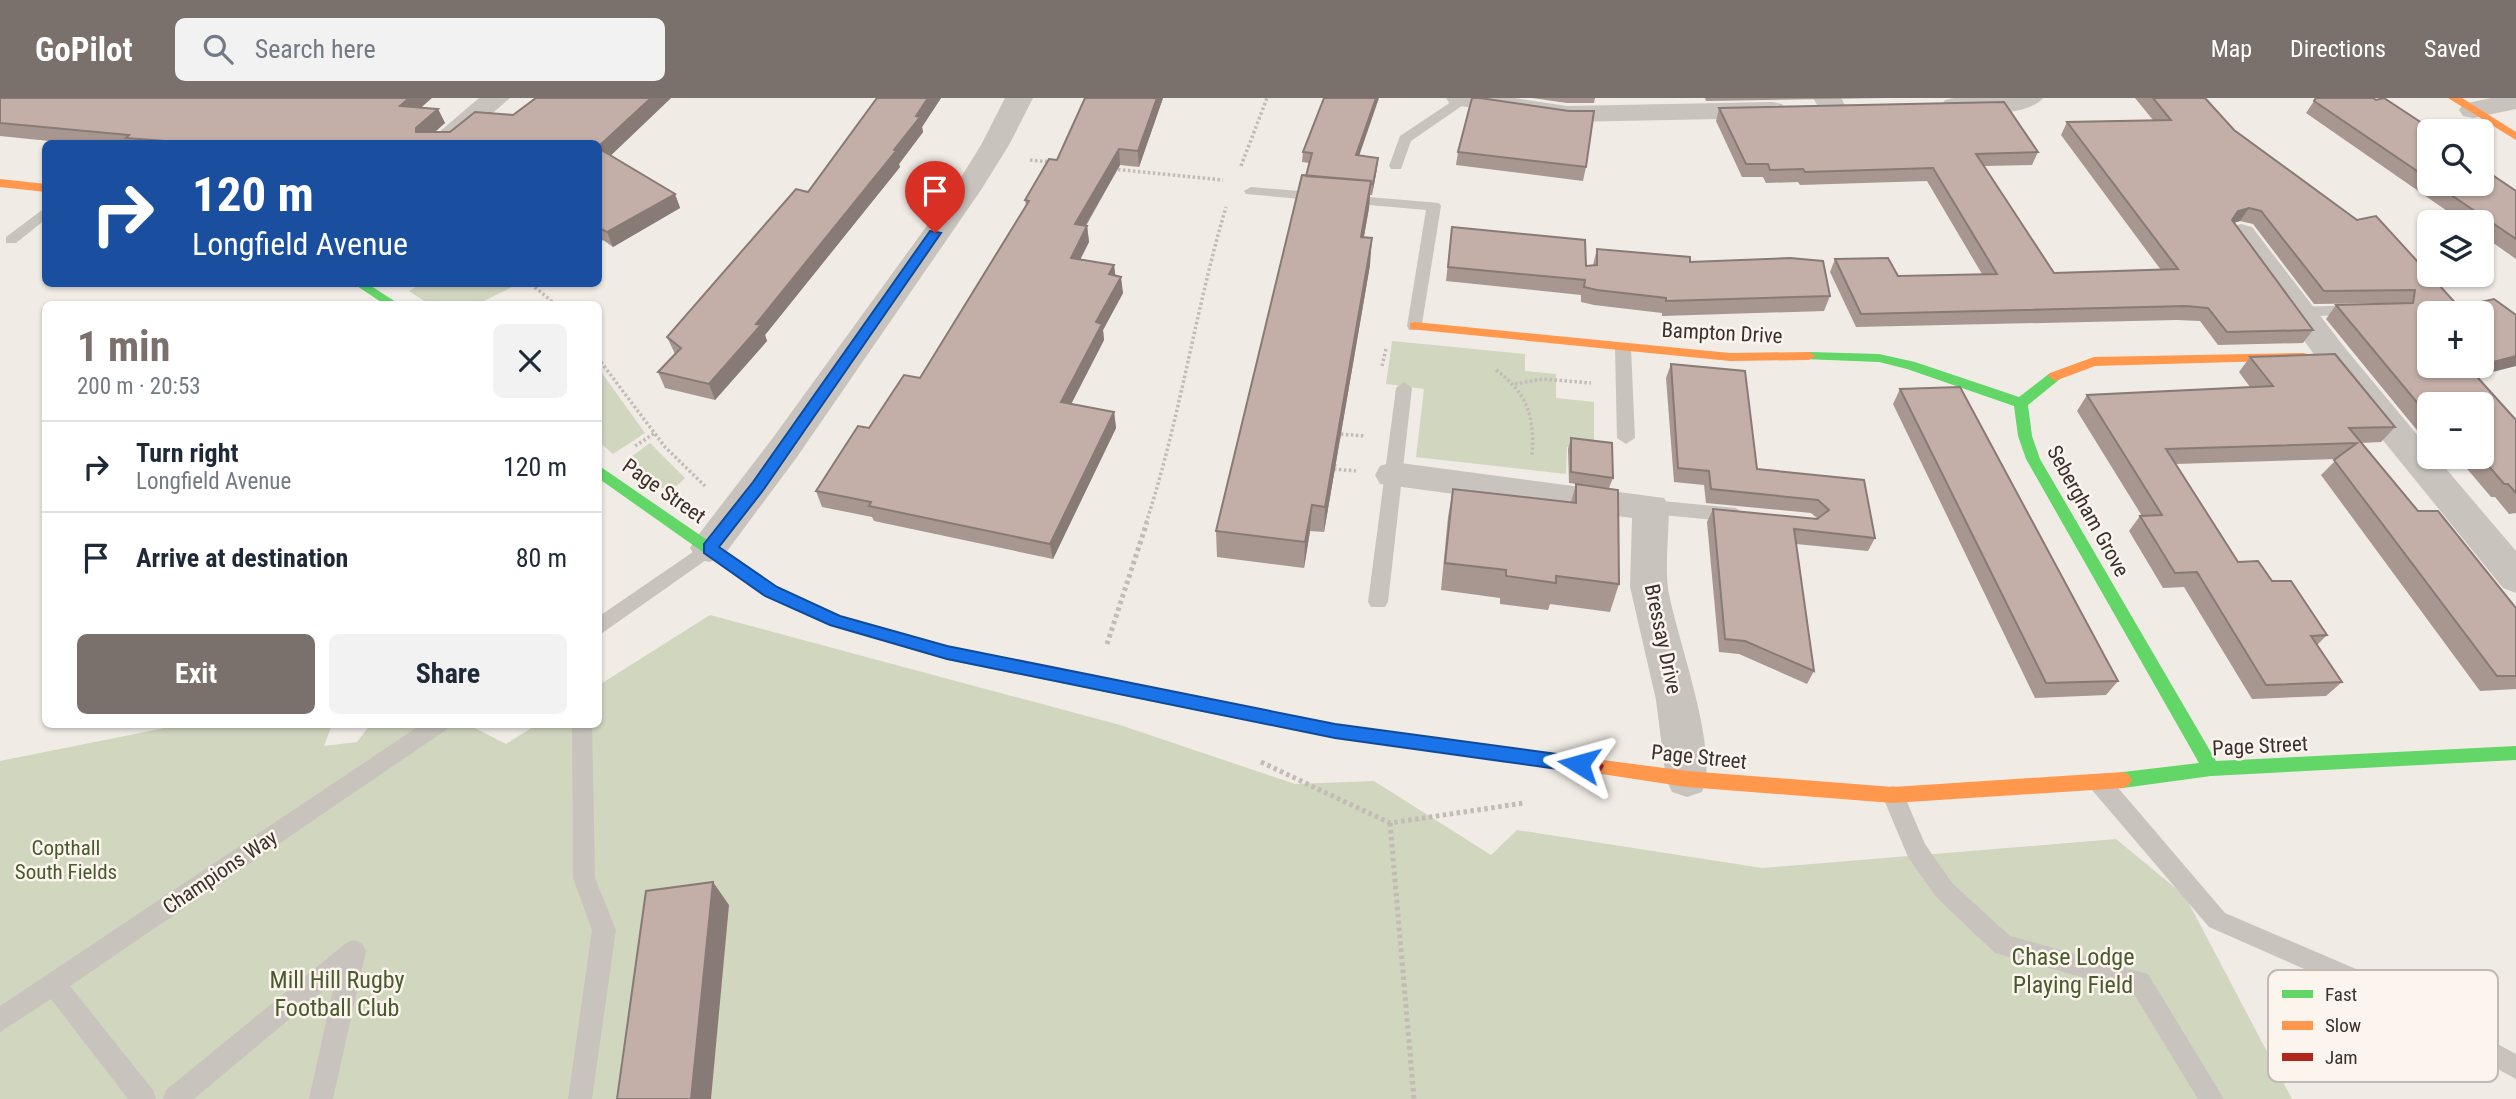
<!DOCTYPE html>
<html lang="en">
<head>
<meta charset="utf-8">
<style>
  :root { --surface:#fff; --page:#f2f2f3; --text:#1f2937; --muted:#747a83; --line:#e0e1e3; --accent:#7a716c }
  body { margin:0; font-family:"Roboto Condensed",sans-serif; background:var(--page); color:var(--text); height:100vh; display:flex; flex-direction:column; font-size:26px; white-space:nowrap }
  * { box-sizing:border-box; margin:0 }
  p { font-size:23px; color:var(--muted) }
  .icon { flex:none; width:38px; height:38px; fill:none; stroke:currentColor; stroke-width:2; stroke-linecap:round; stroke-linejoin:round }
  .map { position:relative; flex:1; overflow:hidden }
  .sheet { position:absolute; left:42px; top:203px; width:560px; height:427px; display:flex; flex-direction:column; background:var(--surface); border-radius:10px; box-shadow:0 2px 5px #0004 }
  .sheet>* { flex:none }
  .guide { position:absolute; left:42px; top:42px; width:560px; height:147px; border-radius:10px; box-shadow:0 2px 5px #0004; background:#1a4fa0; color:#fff; overflow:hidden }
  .buttons { position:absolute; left:2417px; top:21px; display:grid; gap:14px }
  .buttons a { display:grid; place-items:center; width:77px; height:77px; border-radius:10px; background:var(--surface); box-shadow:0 2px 5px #0004; font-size:35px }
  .pin { position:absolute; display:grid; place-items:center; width:60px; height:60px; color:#fff; margin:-72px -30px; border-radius:50% 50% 50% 0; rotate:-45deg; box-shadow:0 0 7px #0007 }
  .pin .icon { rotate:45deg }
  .me { position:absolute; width:77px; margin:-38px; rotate:278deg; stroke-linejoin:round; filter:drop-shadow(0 0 5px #0008) }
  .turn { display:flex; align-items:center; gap:24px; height:147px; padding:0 35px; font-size:32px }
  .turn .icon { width:91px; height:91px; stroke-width:2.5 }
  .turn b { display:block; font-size:49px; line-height:60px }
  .round { display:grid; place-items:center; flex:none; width:74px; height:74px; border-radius:10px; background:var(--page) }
  .overview { display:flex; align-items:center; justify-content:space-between; height:119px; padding:0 35px }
  h1 { font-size:42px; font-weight:700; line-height:52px; color:var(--accent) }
  .cta { display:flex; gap:14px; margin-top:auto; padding:14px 35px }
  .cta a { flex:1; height:80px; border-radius:10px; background:var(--accent); color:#fff; font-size:28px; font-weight:700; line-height:80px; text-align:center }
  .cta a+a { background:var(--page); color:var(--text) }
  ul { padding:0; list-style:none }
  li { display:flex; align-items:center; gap:21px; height:91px; padding:0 35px; border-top:2px solid var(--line) }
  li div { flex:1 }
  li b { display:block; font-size:26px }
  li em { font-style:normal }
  header { display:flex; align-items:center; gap:42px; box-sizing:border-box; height:98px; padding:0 35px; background:var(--accent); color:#fff }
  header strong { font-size:33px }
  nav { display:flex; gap:38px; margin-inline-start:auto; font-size:24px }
  .search { width:490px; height:63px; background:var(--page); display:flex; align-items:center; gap:18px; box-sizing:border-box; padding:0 24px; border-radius:10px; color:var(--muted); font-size:26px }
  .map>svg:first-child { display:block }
  .green { fill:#d1d6bf }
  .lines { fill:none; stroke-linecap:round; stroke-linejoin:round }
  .path-far1 { stroke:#c2bbb6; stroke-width:3.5; stroke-dasharray:2.5 2.5; stroke-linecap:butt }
  .path { stroke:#c2bbb6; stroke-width:5; stroke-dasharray:3.5 3.5; stroke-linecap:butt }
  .lane { fill:#c9c3be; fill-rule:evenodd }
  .street { fill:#c9c3be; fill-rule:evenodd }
  .fast { fill:#63d668; fill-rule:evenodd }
  .slow { fill:#ff974d; fill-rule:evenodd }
  .jam { fill:#b3261e; fill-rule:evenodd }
  .wall { fill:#a89690 }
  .shaded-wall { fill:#887a75 }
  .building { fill:#c3afa7; stroke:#887a75; stroke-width:2 }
  .route { fill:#1a73e8; stroke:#114b97; stroke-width:2 }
  .labels { text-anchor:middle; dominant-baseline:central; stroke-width:5; stroke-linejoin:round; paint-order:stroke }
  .street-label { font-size:21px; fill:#3b302b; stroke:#fbf5ee }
  .park-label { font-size:21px; fill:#4a5a2e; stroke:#fbf5ee }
  .near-park-label { font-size:24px; fill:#4a5a2e; stroke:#fbf5ee }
  .key { fill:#fbf5ee; stroke:#c1bab4; stroke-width:2 }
  .key-label { font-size:19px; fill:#3b302b }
</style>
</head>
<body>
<header>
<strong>GoPilot</strong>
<div class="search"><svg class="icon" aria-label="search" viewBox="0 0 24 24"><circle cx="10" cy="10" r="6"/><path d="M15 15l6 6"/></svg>Search here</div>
<nav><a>Map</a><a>Directions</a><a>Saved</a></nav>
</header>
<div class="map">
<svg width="2516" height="1001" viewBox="0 0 2516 1001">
  <rect width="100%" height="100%" fill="#f0ebe5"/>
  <path class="green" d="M421 186H518L478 206H429L409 193Z
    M1392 243 1525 256V273L1556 276V300L1594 304V352L1567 349 1566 376 1416 359 1424 291 1386 286Z
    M599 271 645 335 613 356 599 344Z
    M650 345 685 380 671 393 657 388 624 364Z
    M710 517 1120 627 1295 686 1374 683 1491 757 1517 732 1762 770 2116 741 2185 798 2292 1001H0V663L185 626 332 627 324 648 357 644 370 627H469L506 646 536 627 598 626 599 587Z"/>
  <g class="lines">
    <path class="path-far1" d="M1030 62 1052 64
      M1241 68 1267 0
      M1113 71 1223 82
      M531 186 555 206
      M598 260 665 349 705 388
      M1382 268 1386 251
      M1496 272C1527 295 1535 318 1532 357
      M1515 286 1543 281 1591 285
      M1339 340 1340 336 1365 338
      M635 348 655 335
      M1335 366 1334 371 1356 373
      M1146 425C1180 322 1195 213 1226 109"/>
    <path class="path" d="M1107 546 1147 424
      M1261 664 1390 725 1524 705
      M1390 725 1414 1001"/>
    <path class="lane" d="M1457 0 1469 3 1411 43 1401 71H1391L1389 68 1400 38Z
      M1251 89 1439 105 1441 108 1421 232H1409L1407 228 1426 112 1246 96 1244 93Z
      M46 109V121L16 145H6V139Z
      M2356 207 2362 208V216L2299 219 2291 214 2299 209Z
      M1623 245 1631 250 1635 340 1626 346 1617 340 1615 250Z
      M1404 284 1412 290 1388 504 1385 509H1371L1368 504 1396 290Z
      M1651 402 1736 410 1745 417 1736 424 1651 416 1642 409Z
      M709 443 716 445 718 450 716 455 598 538V519Z
      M422 626H449L446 632 70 888 153 992 156 1001H128L51 901 0 934V908Z
      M572 626H592L595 780 616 832 592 1001H568L592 832 573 780Z
      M2100 676 2108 678 2225 815 2370 877 2516 956V981L2354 893 2209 829 2092 692 2089 685 2092 678Z
      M1893 688 1901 690 1925 746 1952 785 2010 838 2148 876 2224 1001H2198L2132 893 1995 855 1936 799 1908 759 1882 697 1885 690Z
      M354 842 362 845 366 853 333 1001H309L335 883 194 1001H163L166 992 346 845Z"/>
    <path class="street" d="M479 0H510L457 46H425Z
      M1005 0H1033L1009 47 981 92 797 359 722 460 709 464 696 460 690 450 696 440 772 341 955 89 981 47Z
      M1446 0H1515L1567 8 1772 4 1782 6 1786 12 1782 18 1772 20 1567 24 1460 8 1450 6Z
      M1813 0H1841L1847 11 1843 17H1823Z
      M1954 0H2043C2030 18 1966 19 1945 14L1941 8 1945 2Z
      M2491 0H2516V11L2473 20 2463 18 2459 12 2463 6Z
      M2241 126 2252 129 2345 250 2429 351V359H2436L2516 453V495L2503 490 2321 266 2226 135 2230 129Z
      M1393 364 1664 400 1669 409C1669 435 1665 464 1668 490 1675 536 1721 655 1702 694L1687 699 1672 694 1666 681 1656 602 1630 489 1632 420 1380 386 1375 377 1380 368Z"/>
    <path class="fast" d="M354 186H368L399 206H384Z
      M1809 254 1879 256 1915 264 2019 299 2050 275H2060L2062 278 2060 281 2028 307 2032 338 2040 361 2216 663 2516 648V662L2211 678 2123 690 2117 687 2114 682 2117 677 2123 674 2199 665 2026 361 2018 338 2014 308 1907 271 1879 264 1804 261 1802 258 1804 255Z
      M598 367 777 490 840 518 948 548 1238 607 1244 609 1246 614 1244 619 1238 621 948 562 830 527 765 498 598 380Z"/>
    <path class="slow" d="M2448 0H2462L2516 34V42Z
      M0 81 46 86V94L0 89Z
      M1415 224 1730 255 1809 254 1816 258 1809 262 1730 263 1410 231V225Z
      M2303 255 2308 256 2310 259 2308 262 2095 268 2055 283 2048 278 2050 275 2094 259Z
      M1595 661 1687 673 1893 689 2123 674 2129 677 2132 682 2129 687 2123 690 1893 705 1687 689 1595 675 1589 673 1586 668 1589 663Z"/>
    <path class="jam" d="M1238 607 1335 626 1595 661 1601 663 1604 668 1601 673 1595 675 1335 640 1232 619 1230 614 1232 609Z"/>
  </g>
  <path class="wall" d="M0 0 421 10 438 11 445 25 435 34H450L513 17 536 0H671L611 57 675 96 680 110 613 149 603 142 598 144V46H79L0 38Z
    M877 0H941L922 29 923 34 899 66 900 69 765 237 767 243 715 302 665 290 658 274 675 256 667 239 808 94Z
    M1085 0H1163L1139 69 1120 67 1086 128H1087L1089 144 1080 161 1114 167 1115 177 1123 195 1103 232 1104 242 1071 306 1114 314 1116 330 1053 461 874 423 872 419 822 409 816 393 869 330 920 280 1026 108 1025 102 1057 62Z
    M1532 0H1595L1594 5H1567Z
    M1705 0H1887L1706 3Z
    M2135 0H2205L2234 32 2357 122 2376 118 2477 278 2516 322V415L2509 416 2495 399H2491L2457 359H2482V306H2429V342H2425L2326 221 2336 207 2390 205 2314 206 2253 126 2240 123 2234 125 2313 232 2303 245 2218 247 2200 223 2177 222 1856 229 1830 174 1835 161 1898 178 1982 176 1927 83 1800 87 1798 84 1766 85 1763 79H1742L1716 23 1719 10 2038 54 2032 67 1984 68 2054 175 2161 172 2061 37 2067 24 2153 22Z
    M2316 0 2429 33V86H2482L2516 93V161L2482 137V124H2463L2306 15Z
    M1303 54 1359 57 1377 70 1372 97H1370L1369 110 1364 139 1370 167 1324 434 1310 433 1304 470 1217 459 1216 433 1309 65 1302 64Z
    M1458 54 1586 69 1583 83 1456 67Z
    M1452 129 1586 168 1593 167 1597 151 1690 164 1830 198 1824 213 1662 218V215L1594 207 1581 204V197L1446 183Z
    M2250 259 2395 329 2381 344 2361 345 2418 413 2516 510V591L2480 593 2321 377 2337 361 2175 366 2238 464 2272 483 2327 537 2317 547 2342 584 2326 598 2252 601 2184 489 2163 490 2129 433 2140 418H2142L2077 313 2087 297 2250 289 2239 274Z
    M1671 266 1757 371 1864 382 1875 440 1868 453 1796 446 1814 573 1807 586 1739 556 1719 554 1707 424 1713 411 1818 421 1811 415 1706 405 1704 387 1674 384 1666 280Z
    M1900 291 2118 583 2106 597 2035 600 1893 306Z
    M1571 340 1613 380 1609 390 1569 385 1568 351Z
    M1576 386 1619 486 1610 514 1550 506 1548 512 1500 506V500L1441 492 1448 419 1453 391 1571 404Z"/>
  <path class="shaded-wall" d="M409 0H432L407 22 400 8Z
    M651 0H671L604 64 598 51V49Z
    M928 0H941L922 29 923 34 899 66 900 69 765 237 767 243 715 302 709 286 894 52Z
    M1157 0H1163L1139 69 1138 53Z
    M1376 0H1379L1356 67V57Z
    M438 11 445 25 423 44 416 34V30Z
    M1119 51 1120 67 1077 142 1075 126Z
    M1378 60 1377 70 1372 97 1373 86Z
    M1371 83 1369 110 1359 165 1361 139Z
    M675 96 680 110 613 149 607 134Z
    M2249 110 2240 123 2229 126 2238 113Z
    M1087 128 1089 144 1073 176 1071 160Z
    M598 133 603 142 598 144Z
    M1372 140 1370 167 1324 434 1325 409Z
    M1114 167 1116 183 1109 176Z
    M1121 179 1123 195 1103 232 1104 242 1064 320 1061 304 1096 224Z
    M2516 258V268L2458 283 2469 270 2482 268V267Z
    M1114 314 1116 330 1053 461 1050 446Z
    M1312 407 1310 433 1304 470 1305 444Z
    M713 784 729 807 711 1001H691Z"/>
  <path class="building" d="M0 0H409L400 8 438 11 416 30V34H450L475 14 513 17 536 0H651L598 49V46H204L126 40 129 37 0 25Z
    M877 0H928L916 18 920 19 894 52 896 53 756 226 761 227 709 286 658 274 681 250 667 239 796 91 808 94Z
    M1085 0H1157L1138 53 1119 51 1075 126 1087 128 1071 160 1114 167 1109 176 1121 179 1096 224 1102 226 1061 304 1114 314 1050 446 869 408 871 404 816 393 858 328 869 330 904 277 920 280 1029 103 1025 102 1049 61 1057 62Z
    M1324 0H1376L1356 57 1378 60 1373 86H1371V83L1306 78 1312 55 1303 54Z
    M1472 0H1480L1569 13H1594L1586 69 1458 54Z
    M2153 0H2205L2234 32 2357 122 2376 118 2459 209 2494 201 2516 217V258L2482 267V215H2429V268H2477L2469 270 2516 322V395L2508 386H2504L2481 359 2482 306H2429V319L2336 207 2413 205 2415 192 2324 193 2261 113 2249 110 2238 113 2232 122 2313 232 2227 234 2208 210 2186 208 1861 216 1835 161 1888 160 1898 178 1997 176 1933 70 1805 74 1803 71 1770 72 1768 66H1746L1719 10 2004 4 2038 54 1976 56 2054 175 2178 171 2067 24 2171 22Z
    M2316 0H2373L2376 2 2384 0 2434 33H2429V81L2314 3Z
    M598 50 675 96 607 134 598 129Z
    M2482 70 2516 93V141L2435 86H2482Z
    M1302 77 1371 83 1361 139 1372 140 1325 409 1312 407 1305 444 1216 433Z
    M1452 129 1585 142 1586 168 1597 167V151L1690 159V164L1790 160 1823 163 1830 198 1666 203V200L1597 192 1584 189 1585 182 1448 169Z
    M2335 256 2395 329 2349 330 2418 413H2438L2516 510V578H2497L2334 362 2357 345 2166 351 2238 464 2258 463 2272 483H2291L2327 537 2311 538 2342 584 2266 587 2197 474 2175 475 2140 418 2162 417 2087 297 2273 288 2250 259Z
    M1671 266 1745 273 1757 371 1864 382 1875 440 1794 431 1814 573 1745 543 1725 541 1713 411 1817 421 1829 412 1818 402 1711 391 1709 373 1678 370Z
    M1960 289 2118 583 2046 585 1900 291Z
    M1571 340 1612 345 1613 380 1571 374Z
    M1576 386 1618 392 1619 486 1556 478V485L1506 478V472L1445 465 1453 391 1576 405Z
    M713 784 691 1001H617L646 793Z"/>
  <path class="route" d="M930 133 941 135 764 391 719 449 777 489 840 518 947 548 1335 626 1579 659 1588 666 1585 672 1579 674 1335 640 947 561 830 527 765 498 704 455V446L753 384Z"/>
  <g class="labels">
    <g class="street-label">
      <text transform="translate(1722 235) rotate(3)">Bampton Drive</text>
      <text transform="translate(664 393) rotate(35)">Page Street</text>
      <text transform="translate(2088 413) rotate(61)">Sebergham Grove</text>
      <text transform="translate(1663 541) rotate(78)">Bressay Drive</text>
      <text transform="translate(2260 648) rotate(-3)">Page Street</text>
      <text transform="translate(1699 659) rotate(6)">Page Street</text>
      <text transform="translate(220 774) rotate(-34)">Champions Way</text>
    </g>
    <g class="park-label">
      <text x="66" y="750">Copthall<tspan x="66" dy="24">South Fields</tspan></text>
    </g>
    <g class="near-park-label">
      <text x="2073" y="859">Chase Lodge<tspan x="2073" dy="28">Playing Field</tspan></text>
      <text x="337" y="882">Mill Hill Rugby<tspan x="337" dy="28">Football Club</tspan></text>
    </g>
  </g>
  <rect x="2268" y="872" width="230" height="112" rx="10" class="key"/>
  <rect x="2282" y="892" width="31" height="8" fill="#63d668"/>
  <rect x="2282" y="923" width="31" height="9" fill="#ff974d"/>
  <rect x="2282" y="955" width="31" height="8" fill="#b3261e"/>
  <g class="key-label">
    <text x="2325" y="903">Fast</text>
    <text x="2325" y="934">Slow</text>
    <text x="2325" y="966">Jam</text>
  </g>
</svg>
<div class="buttons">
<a><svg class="icon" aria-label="search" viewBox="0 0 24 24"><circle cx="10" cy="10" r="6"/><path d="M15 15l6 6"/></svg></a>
<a><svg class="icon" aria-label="layers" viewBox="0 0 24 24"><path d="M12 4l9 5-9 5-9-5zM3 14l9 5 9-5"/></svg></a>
<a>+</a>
<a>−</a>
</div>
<div class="pin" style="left:935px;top:135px;background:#d93025"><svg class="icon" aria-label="arrive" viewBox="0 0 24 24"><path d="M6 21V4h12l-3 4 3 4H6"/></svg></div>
<svg class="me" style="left:1579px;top:666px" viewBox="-20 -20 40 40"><path d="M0-17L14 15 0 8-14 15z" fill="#1a73e8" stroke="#fff" stroke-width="4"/></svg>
<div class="guide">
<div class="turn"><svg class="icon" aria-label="right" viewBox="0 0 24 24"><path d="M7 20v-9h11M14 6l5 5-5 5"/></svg><div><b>120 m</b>Longfield Avenue</div></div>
</div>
<section class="sheet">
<div class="overview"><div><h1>1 min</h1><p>200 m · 20:53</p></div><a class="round"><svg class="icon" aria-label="close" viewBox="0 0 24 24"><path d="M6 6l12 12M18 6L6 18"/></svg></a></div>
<ul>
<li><svg class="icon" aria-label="right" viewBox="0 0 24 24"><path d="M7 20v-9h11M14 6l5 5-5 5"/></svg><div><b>Turn right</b><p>Longfield Avenue</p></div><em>120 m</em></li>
<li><svg class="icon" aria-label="arrive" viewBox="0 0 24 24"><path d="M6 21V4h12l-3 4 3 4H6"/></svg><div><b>Arrive at destination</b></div><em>80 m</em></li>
</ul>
<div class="cta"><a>Exit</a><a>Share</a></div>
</section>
</div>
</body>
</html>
